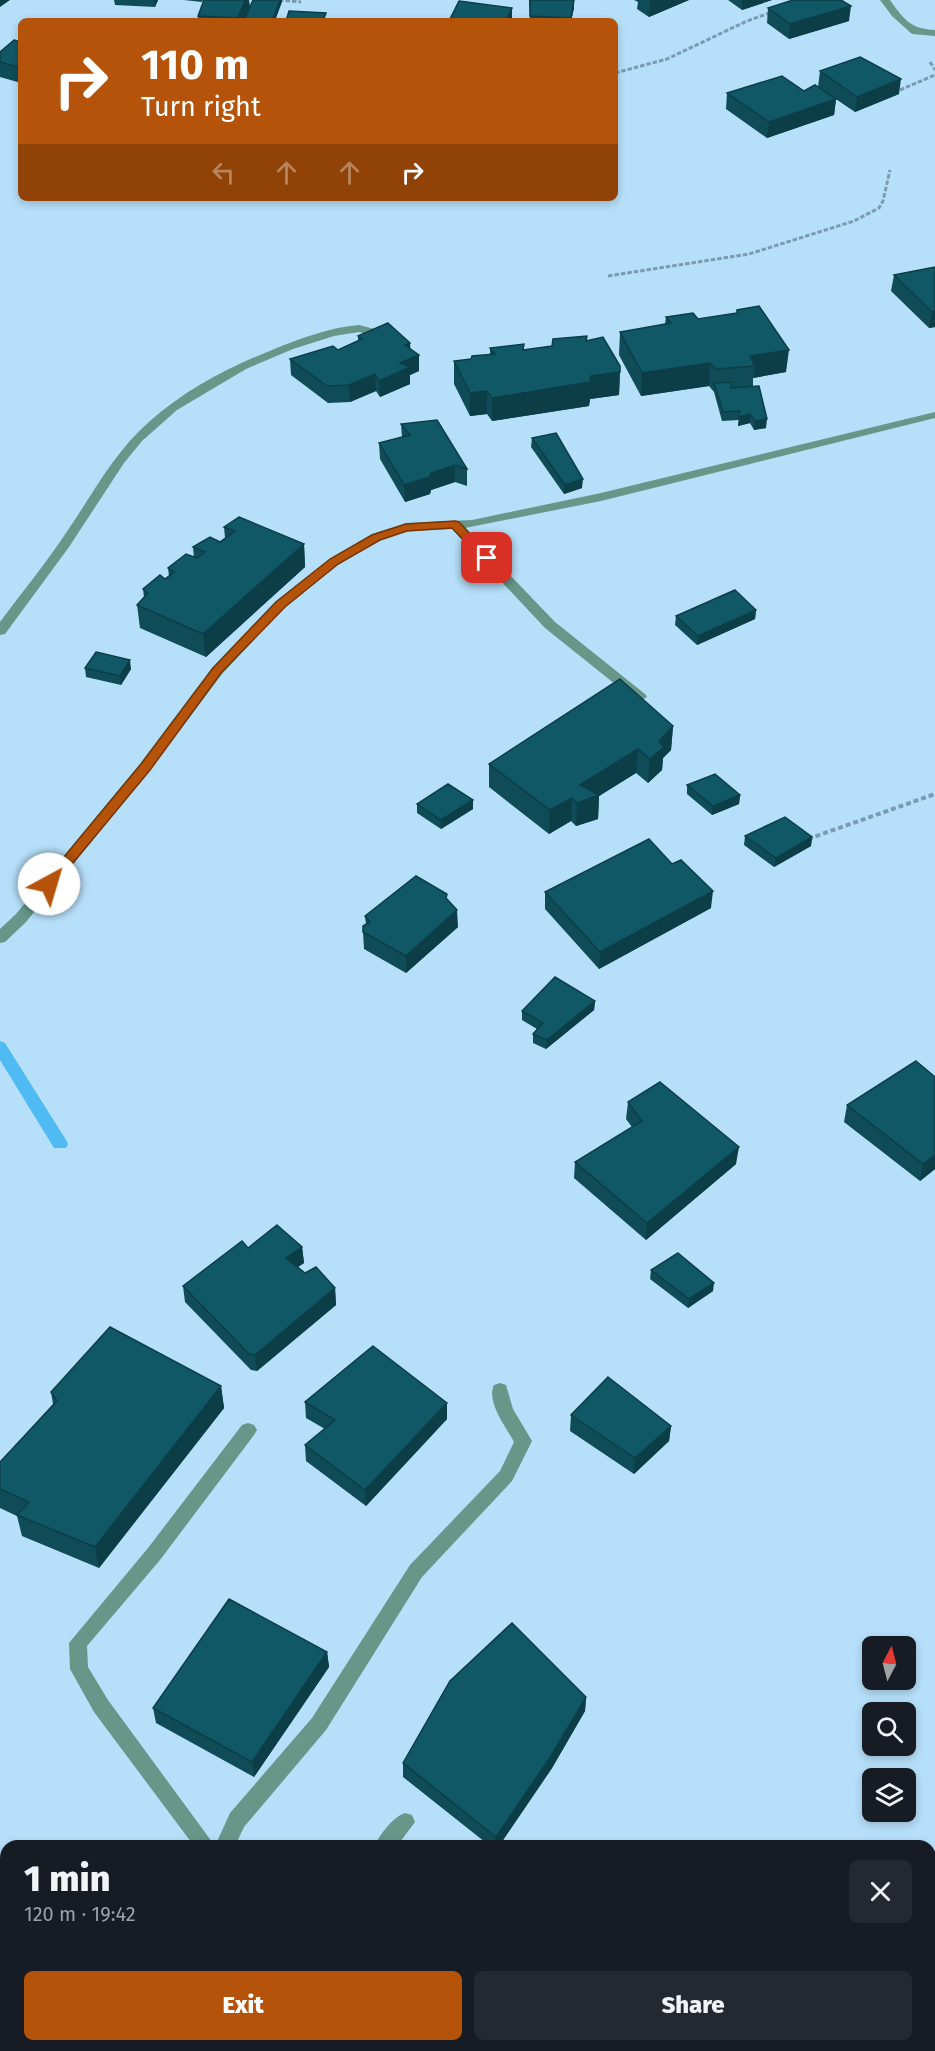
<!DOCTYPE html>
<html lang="en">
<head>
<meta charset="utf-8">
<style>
  :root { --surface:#171b24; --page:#242831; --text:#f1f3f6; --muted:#9ea1a6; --accent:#b45309 }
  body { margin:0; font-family:"Fira Sans",sans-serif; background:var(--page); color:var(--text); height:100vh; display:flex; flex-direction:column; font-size:22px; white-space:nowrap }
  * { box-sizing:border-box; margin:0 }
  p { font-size:20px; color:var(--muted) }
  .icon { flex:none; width:33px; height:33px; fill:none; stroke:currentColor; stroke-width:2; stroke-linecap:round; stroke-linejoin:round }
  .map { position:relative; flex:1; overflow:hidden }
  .sheet { position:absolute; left:0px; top:1840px; width:936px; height:212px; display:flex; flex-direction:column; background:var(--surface); border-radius:18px 18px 0 0; box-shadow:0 3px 9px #0003 }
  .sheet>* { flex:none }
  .top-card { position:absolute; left:18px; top:18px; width:600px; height:183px; border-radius:9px; box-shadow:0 3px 9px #0003; background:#b45309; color:#fff; overflow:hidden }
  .needle { width:39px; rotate:7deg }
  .tools { position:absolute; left:862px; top:1636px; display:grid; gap:12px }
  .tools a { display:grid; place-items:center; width:54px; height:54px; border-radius:9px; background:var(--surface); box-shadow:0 3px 9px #0003; font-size:30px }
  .pin { position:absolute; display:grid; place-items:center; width:51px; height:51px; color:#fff; margin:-26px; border-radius:12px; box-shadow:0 3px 9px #0006 }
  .me { position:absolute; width:66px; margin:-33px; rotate:39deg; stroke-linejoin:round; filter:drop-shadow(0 0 4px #0008) }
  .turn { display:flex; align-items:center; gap:21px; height:126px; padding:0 24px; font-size:27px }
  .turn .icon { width:78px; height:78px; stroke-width:2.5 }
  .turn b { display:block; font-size:42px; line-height:51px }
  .lanes { display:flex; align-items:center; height:57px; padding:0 24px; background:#0003; justify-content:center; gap:30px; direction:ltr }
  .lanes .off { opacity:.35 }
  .round { display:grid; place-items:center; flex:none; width:63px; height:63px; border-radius:9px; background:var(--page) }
  .summary { display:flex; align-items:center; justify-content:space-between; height:102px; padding:0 24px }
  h1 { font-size:36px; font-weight:800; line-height:45px }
  .primary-button { display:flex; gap:12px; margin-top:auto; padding:12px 24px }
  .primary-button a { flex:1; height:69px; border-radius:9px; background:var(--accent); color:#fff; font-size:24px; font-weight:800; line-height:69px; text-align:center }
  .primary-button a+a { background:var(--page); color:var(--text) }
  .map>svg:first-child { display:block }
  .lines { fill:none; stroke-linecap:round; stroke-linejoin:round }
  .stream { fill:#50baf2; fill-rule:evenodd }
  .path-far1 { stroke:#7b9bb0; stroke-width:3; stroke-dasharray:4.5 2; stroke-linecap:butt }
  .path { stroke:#7b9bb0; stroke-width:4; stroke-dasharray:5 3; stroke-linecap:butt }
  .lane { fill:#669789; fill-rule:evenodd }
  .street { fill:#669789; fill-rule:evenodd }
  .wall { fill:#0f4c58 }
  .shaded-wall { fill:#0c3e47 }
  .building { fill:#115866; stroke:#0c3e47; stroke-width:1.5 }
  .route { fill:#b45309; stroke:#753606; stroke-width:1.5 }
</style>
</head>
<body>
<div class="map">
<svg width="935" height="2051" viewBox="0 0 935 2051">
  <rect width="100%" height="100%" fill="#b6dff9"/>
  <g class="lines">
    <path class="stream" d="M0 1041 5 1043 66 1140 68 1144 66 1148H54L0 1060Z"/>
    <path class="path-far1" d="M279 0 301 2
      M930 62 935 70
      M615 73 667 59 747 21 772 12
      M900 90 935 75
      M608 276 749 254 854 221 879 208 883 201 890 170"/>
    <path class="path" d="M808 839 935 794"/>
    <path class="lane" d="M359 325 382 331 393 340 387 343 374 336 359 332 334 336 293 349 246 369 177 410 142 441 124 463 69 547 5 634 0 635V622C23 591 47 562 68 530 94 492 115 451 150 421 185 390 229 367 272 350 299 339 330 327 359 325Z
      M248 1423 254 1425 257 1430 254 1435 160 1560 87 1646 88 1667 108 1700 215 1846H194L94 1712 70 1669 69 1643 148 1548 242 1425Z"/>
    <path class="street" d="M880 0H890C904 20 911 29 935 30V36L912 34 892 16Z
      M935 412V418L601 501 465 528 555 622 645 694 647 697 640 701 635 700 545 628 452 529 407 531 380 540 338 565 284 607 222 674 150 770 26 922 5 942 0 943V929L16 914 140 764 212 668 276 601 330 559 372 534 406 523 472 520 601 493Z
      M500 1383 506 1385 513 1409 532 1441 512 1481 422 1577 326 1730 244 1827 235 1846H215L230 1813 312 1718 410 1565 500 1471 514 1442C506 1427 486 1402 494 1385Z
      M405 1813 412 1815 415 1822 397 1846H375C380 1834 393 1817 405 1813Z
      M223 2046H243L242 2051H222Z"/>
  </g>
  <path class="wall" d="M114 0H158L155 7 115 5Z
    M184 0H203L202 2Z
    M204 0 244 21H198V16Z
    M529 0 574 8 571 21H530Z
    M634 0H689L649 17 637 9 638 2Z
    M728 0H772L742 10Z
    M768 8 849 21 789 39 767 23Z
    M21 42V83L0 77V52Z
    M820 71 899 94 855 112 818 87Z
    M804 91 836 99 834 115 767 138 726 109 727 93Z
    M935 267V327L929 328 891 291 894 275Z
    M666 317 698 319 786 372 753 378V386L766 428 754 430 750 423 738 426 739 420 722 421 714 392 709 386 641 396 619 355 620 332 665 324Z
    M358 336 410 343V349L419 355V371L410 375V384L380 397 376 391 350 402 328 403 291 375 290 359 338 350 358 341Z
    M587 341 620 366 619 395 590 399 589 406 492 421 487 414 470 416 454 384V361L471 359 490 354V348L524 350Z
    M401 424 467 469V486L455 482 431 490 430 494 405 502 380 459 379 443 402 437Z
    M532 438 582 488 564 494 531 447Z
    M224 527 304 544 305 567 206 657 140 628 137 605 144 597 143 589 165 579 169 576 168 568 194 558 193 547 220 542 225 538Z
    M756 610 755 619 697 645 675 625 676 616Z
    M85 668 131 669 121 685 86 677Z
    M673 726 671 750 663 758 662 770 648 783 636 773 599 796 598 819 576 826 571 821 549 834 489 787V764Z
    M687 785 740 795 739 804 712 815 687 794Z
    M417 804 473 809 441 829 417 813Z
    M745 836 812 837 811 846 774 867 744 845Z
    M545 892 711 908 599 969 545 909Z
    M447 900 458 927 406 973 364 949 363 932 366 925 365 916Z
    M595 1001 594 1010 546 1049 533 1043V1034L537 1029 522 1020V1011Z
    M628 1102 736 1164 646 1240 574 1178 575 1162 632 1127 626 1119Z
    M847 1105 935 1169 920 1181 844 1122Z
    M302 1247 304 1263 298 1267 305 1273 335 1288 336 1305 257 1371 251 1370 185 1302 183 1286 248 1248Z
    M651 1270 713 1291 688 1308 650 1279Z
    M221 1386 224 1408 99 1568 22 1536 17 1516 0 1508V1462L53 1404 51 1392Z
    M305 1402 447 1419 366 1506 306 1461 305 1445 325 1429 306 1418Z
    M571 1415 671 1426 669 1441 634 1474 570 1431Z
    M327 1652 329 1667 254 1777 156 1723 153 1708Z
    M586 1697 585 1711 552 1768 499 1846H490L403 1777V1763Z"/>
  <path class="shaded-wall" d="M0 0H10L0 7Z
    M154 0H158L155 7Z
    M245 0H249L250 6 244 21H238V18Z
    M280 0H282V2L275 21H272Z
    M574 0V8L571 21Z
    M653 0H689L649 17 650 1Z
    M742 0H772L742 10Z
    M851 6 849 21 789 39 790 24Z
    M512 8V21H506Z
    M901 79 899 94 855 112 857 97Z
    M836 99 834 115 767 138 769 122Z
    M935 311V327L929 328 932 312Z
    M410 343 411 358 419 355V371L410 375V384L380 397 379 381 400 363 405 345Z
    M789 350 786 372 753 378 755 366 750 356Z
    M710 363 709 386 641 396 642 373Z
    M620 372 619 395 590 399 589 406 492 421V398L591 376Z
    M375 374 376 391 350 402 349 385Z
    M487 391V414L470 416V393Z
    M750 414V423L738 426 739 417Z
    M767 419 766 428 754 430 755 421Z
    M455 465V482L431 490 430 494 405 502 404 485 431 473Z
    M583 479 582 488 564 494 565 485Z
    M304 544 305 567 206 657 203 634Z
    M756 610 755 619 697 645 698 636Z
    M130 660 131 669 121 685 120 676Z
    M673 726 671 750 663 758 662 770 648 783 650 759 659 741Z
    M638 749 636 773 599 796 598 819 576 826 577 803 580 785Z
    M740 795 739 804 712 815 713 806Z
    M572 798 571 821 549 834 550 810Z
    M473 800V809L441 829V820Z
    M812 837 811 846 774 867 776 858Z
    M713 891 711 908 599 969 600 952Z
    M457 910 458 927 406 973V956Z
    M595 1001 594 1010 546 1049 547 1040Z
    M739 1147 736 1164 646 1240 647 1223Z
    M935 1155V1169L920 1181 923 1164Z
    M302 1247 304 1263 287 1274 286 1258Z
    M714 1283 713 1291 688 1308 689 1299Z
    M335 1288 336 1305 257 1371 255 1355Z
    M221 1386 224 1408 99 1568 95 1547Z
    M447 1403V1419L366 1506 365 1490Z
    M671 1426 669 1441 634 1474 635 1458Z
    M327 1652 329 1667 254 1777 252 1762Z
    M586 1697 585 1711 552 1768 499 1846H495L496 1837Z"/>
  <path class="building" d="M204 0H245L238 18 198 16Z
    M253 0H280L272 21H244Z
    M530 0H574L571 18 530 16Z
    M793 0H841L851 6 790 24 768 8Z
    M459 1 512 8 506 21H449Z
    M289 11 326 13 323 21H286Z
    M14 40 21 42V68L0 62V52Z
    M860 57 901 79 857 97 820 71Z
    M782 76 804 91 815 85 836 99 769 122 727 93Z
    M935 267V311L932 312 894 275Z
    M759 306 789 350 750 356 755 366 716 369 710 363 642 373 620 332 671 323 666 317 693 313 698 319 737 313V310Z
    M388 323 410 343 405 345 419 355 400 363 410 367 379 381 375 374 349 385 327 386 290 359 333 346 338 350 362 339 358 336Z
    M587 336 586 341 603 337 620 366V372L591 376 590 382 492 398 487 391 470 393 454 361 471 359 472 356 495 354 490 348 524 344 523 350 552 346 553 339Z
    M731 382V388L759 386 767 419 755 421 750 414 739 417 740 411 723 412 714 383Z
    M437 420 467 469 455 465 431 473 430 477 404 485 379 443 410 435 401 424Z
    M556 433 583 479 565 485 532 438Z
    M239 517 304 544 203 634 137 605 148 593 143 589 160 575 165 579 174 572 168 568 186 554 197 558 205 552 193 547 210 537 220 542 235 531 224 527Z
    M735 590 756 610 698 636 676 616Z
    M96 652 130 660 120 676 85 668Z
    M620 679 673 726 659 741 664 747 650 759 638 749 580 785 599 795 577 803 572 798 550 810 489 764Z
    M715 774 740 795 713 806 687 785Z
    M448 784 473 800 441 820 417 804Z
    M785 817 812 837 776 858 745 836Z
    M649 839 672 864 681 860 713 891 600 952 545 892Z
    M416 876 447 894 446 898 457 910 406 956 363 932V926L370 922 365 916Z
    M555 977 595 1001 547 1040 533 1034 543 1023 522 1011Z
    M916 1061 935 1077V1155L923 1164 847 1105Z
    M660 1082 739 1147 647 1223 575 1162 642 1121 628 1102Z
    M277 1225 302 1247 286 1258 305 1273 316 1267 335 1288 255 1355 249 1354 183 1286 242 1241 248 1248Z
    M678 1253 714 1283 689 1299 651 1270Z
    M110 1327 221 1386 95 1547 17 1515 29 1502 0 1489V1462L57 1401 51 1392Z
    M373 1346 447 1403 365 1490 305 1445 335 1420 305 1402Z
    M608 1377 671 1426 635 1458 571 1415Z
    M229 1599 327 1652 252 1762 153 1708Z
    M512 1623 586 1697 553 1753 496 1837 403 1763 450 1681Z"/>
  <path class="route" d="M455 521 459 522 491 556V561H483L452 528 407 531 380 540 338 564 285 607 221 673 150 770 53 887H44L42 884 44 881 141 764 213 668 276 602 330 559 372 535 406 524Z"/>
</svg>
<div class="tools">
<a><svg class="needle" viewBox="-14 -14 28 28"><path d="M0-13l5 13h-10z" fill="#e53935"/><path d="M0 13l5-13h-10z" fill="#9ea1a6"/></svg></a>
<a><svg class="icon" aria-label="search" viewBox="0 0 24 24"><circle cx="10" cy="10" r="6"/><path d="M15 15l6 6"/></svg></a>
<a><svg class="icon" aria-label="layers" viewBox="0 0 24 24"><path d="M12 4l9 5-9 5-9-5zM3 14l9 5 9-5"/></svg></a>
</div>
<div class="pin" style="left:487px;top:558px;background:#d93025"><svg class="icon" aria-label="arrive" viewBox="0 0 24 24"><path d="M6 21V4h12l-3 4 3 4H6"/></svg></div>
<svg class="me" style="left:49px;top:884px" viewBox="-20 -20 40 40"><circle r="19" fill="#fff"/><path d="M0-13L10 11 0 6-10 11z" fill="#b45309"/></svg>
<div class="top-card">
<div class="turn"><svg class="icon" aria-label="right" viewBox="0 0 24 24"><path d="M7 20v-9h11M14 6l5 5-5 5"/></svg><div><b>110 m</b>Turn right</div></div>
<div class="lanes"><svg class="icon off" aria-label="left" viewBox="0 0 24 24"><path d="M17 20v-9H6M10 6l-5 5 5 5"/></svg><svg class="icon off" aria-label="ahead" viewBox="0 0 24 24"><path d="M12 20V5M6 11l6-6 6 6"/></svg><svg class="icon off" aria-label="ahead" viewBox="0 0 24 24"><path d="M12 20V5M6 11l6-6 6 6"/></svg><svg class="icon" aria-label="right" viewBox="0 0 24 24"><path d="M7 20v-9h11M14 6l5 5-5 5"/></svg></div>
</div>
<section class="sheet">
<div class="summary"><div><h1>1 min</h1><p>120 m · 19:42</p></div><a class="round"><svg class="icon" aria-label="close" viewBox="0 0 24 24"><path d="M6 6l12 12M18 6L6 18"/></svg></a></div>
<div class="primary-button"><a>Exit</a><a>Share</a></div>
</section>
</div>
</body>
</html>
